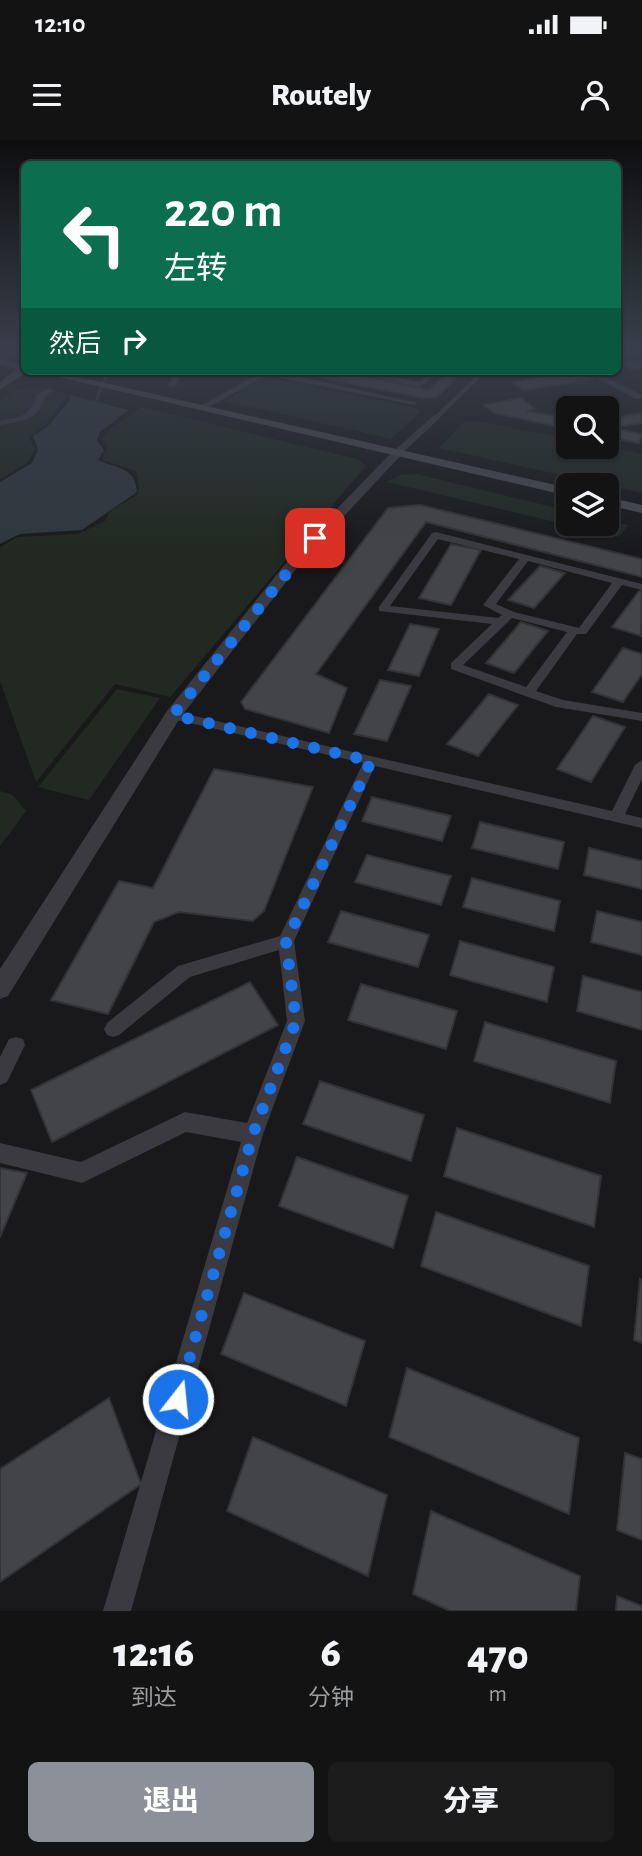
<!DOCTYPE html>
<html lang="zh">
<head>
<meta charset="utf-8">
<style>
  :root { --surface:#131314; --page:#1c1c1d; --text:#f1f3f6; --muted:#9d9ea0; --line:#323234; --accent:#8c9099 }
  body { margin:0; font-family:"Alegreya Sans","Noto Sans SC",sans-serif; background:var(--page); color:var(--text); height:100vh; display:flex; flex-direction:column; font-size:26px; white-space:nowrap }
  * { box-sizing:border-box; margin:0 }
  p { font-size:23px; color:var(--muted) }
  .icon { flex:none; width:38px; height:38px; fill:none; stroke:currentColor; stroke-width:2; stroke-linecap:round; stroke-linejoin:round }
  .map { position:relative; height:1471px; overflow:hidden }
  .sheet { display:flex; flex-direction:column; background:var(--surface); flex:1 }
  .sheet>* { flex:none }
  .guide { position:absolute; left:21px; top:21px; width:600px; height:214px; border-radius:10px; box-shadow:0 2px 5px #0004,0 0 0 2px var(--line); background:#0b6e4f; color:#fff; overflow:hidden }
  .tools { position:absolute; left:556px; top:256px; display:grid; gap:14px }
  .tools a { display:grid; place-items:center; width:63px; height:63px; border-radius:10px; background:var(--surface); box-shadow:0 2px 5px #0004,0 0 0 2px var(--line); font-size:35px }
  .pin { position:absolute; display:grid; place-items:center; width:60px; height:60px; color:#fff; margin:-30px; border-radius:14px; box-shadow:0 4px 10px #0006 }
  .me { position:absolute; width:77px; margin:-38px; rotate:16deg; stroke-linejoin:round; filter:drop-shadow(0 0 5px #0008) }
  .turn { display:flex; align-items:center; gap:24px; height:147px; padding:0 28px; font-size:32px }
  .turn .icon { width:91px; height:91px; stroke-width:2.5 }
  .turn b { display:block; font-size:49px; line-height:60px }
  .then { display:flex; align-items:center; height:66px; padding:0 28px; background:#0003; gap:14px; font-size:26px }
  .eta { display:flex; justify-content:space-evenly; align-items:center; height:119px; text-align:center }
  .eta b { font-size:42px; font-weight:800; line-height:49px }
  .button { display:flex; gap:14px; margin-top:auto; padding:14px 28px }
  .button a { flex:1; height:80px; border-radius:10px; background:var(--accent); color:#fff; font-size:28px; font-weight:800; line-height:80px; text-align:center }
  .button a+a { background:var(--page); color:var(--text) }
  .status { display:flex; justify-content:space-between; align-items:center; height:49px; padding:0 35px; background:var(--surface); direction:ltr }
  .status svg { height:19px; fill:currentColor }
  header { display:flex; justify-content:space-between; align-items:center; height:91px; padding:0 28px; background:var(--surface); font-size:32px; font-weight:800 }
  .map>svg:first-child { display:block }
  .green { fill:#212922 }
  .water { fill:#2f373e }
  .lines { fill:none; stroke-linecap:round; stroke-linejoin:round }
  .stream { stroke:#2f373e; stroke-width:2.5 }
  .building { fill:#434448; stroke:#333337; stroke-width:2 }
  .pedestrian { fill:#3a3a40; fill-rule:evenodd }
  .minor { fill:#3a3a40; fill-rule:evenodd }
  .tertiary { fill:#3a3a40; fill-rule:evenodd }
  .secondary { fill:#48494f; fill-rule:evenodd }
  .route { stroke:#1a73e8; stroke-width:12; stroke-dasharray:0 21.6 }
</style>
</head>
<body>
<div class="status"><b>12:10</b><svg viewBox="0 0 49 12"><path d="M0 12V9h3v3zM5 12V6h3v6zM10 12V3h3v9zM15 12V0h3v12zM26 1h20v11H26zM47 4h2v5h-2z"/></svg></div>
<header><svg class="icon" aria-label="menu" viewBox="0 0 24 24"><path d="M4 6h16M4 12h16M4 18h16"/></svg>Routely<svg class="icon" aria-label="person" viewBox="0 0 24 24"><circle cx="12" cy="8" r="4"/><path d="M4 21q1-7 8-7t8 7"/></svg></header>
<div class="map">
<svg width="642" height="1471" viewBox="0 0 642 1471">
  <rect width="100%" height="100%" fill="#19191b"/>
  <path class="green" d="M264 237 416 268 421 271 391 299 224 261Z
    M37 246 68 255 46 285 29 297 35 309 27 323 0 340V261L13 251Z
    M141 267 357 319 366 326 170 557 115 544 36 642 0 541V407L18 397 78 394 105 381 110 371 137 355 139 348 136 331 102 320 107 307 102 299 111 288Z
    M471 280 569 299V306H603L642 314V353L439 308 465 281Z
    M417 334 569 371V383H607V380L628 385 619 397 387 342 400 335Z
    M117 549 160 558 89 660 38 647Z
    M0 651 13 655 26 671 0 706Z"/>
  <path class="water" d="M70 255 128 270 99 293 97 301 104 310 98 320C118 329 135 327 137 352L82 390 20 394 0 404V342L32 323 38 310 33 296 47 287 70 260Z"/>
  <g class="lines">
    <path class="stream" d="M93 268 108 231"/>
  </g>
  <path class="building" d="M642 220V228L632 229 621 223Z
    M291 231H338L429 250 450 231H463L437 257 422 258Z
    M569 231H580L594 239 524 250 512 243Z
    M521 258 535 269 526 271 569 278V289L494 273 484 265Z
    M642 273V283L611 288 642 294 639 303 607 297V279Z
    M420 365 642 419V437L426 382 316 534 347 548 329 593 245 569 241 562 388 368Z
    M451 404 481 410 451 465 419 458Z
    M540 426 565 433 534 468 508 460Z
    M639 451H642L641 496 612 487Z
    M521 482 548 491 514 533 486 523Z
    M410 484 439 489 419 536 388 530Z
    M623 508 642 514V534L623 562 592 552Z
    M380 540 411 546 387 601 354 594Z
    M489 554 518 565 478 616 447 604Z
    M593 576 625 587 591 642 557 629Z
    M214 629 313 647 264 771 253 781 179 772 154 782 108 874 51 860 119 741 153 748Z
    M372 657 451 676 442 701 362 681Z
    M480 682 564 702 558 729 472 708Z
    M589 708 642 721V749L584 735Z
    M367 715 451 736 441 765 355 742Z
    M472 738 560 761 554 791 463 767Z
    M341 771 429 795 418 827 328 802Z
    M597 771 642 782V815L591 802Z
    M460 801 554 827 547 862 450 835Z
    M583 836 642 852V890L577 871Z
    M250 842 278 885 52 1002 31 950Z
    M361 844 457 871 446 909 348 880Z
    M485 882 616 921 610 963 474 921Z
    M320 941 424 975 411 1021 303 984Z
    M457 988 601 1036 594 1087 444 1036Z
    M297 1017 408 1056 393 1108 279 1066Z
    M0 1028 27 1033 0 1097Z
    M436 1072 589 1126 581 1186 421 1126Z
    M640 1139 642 1140V1203L634 1200Z
    M244 1153 365 1201 346 1266 221 1214Z
    M407 1228 579 1298 569 1374 389 1297Z
    M109 1258 141 1344 0 1442V1329Z
    M253 1297 387 1355 368 1436 227 1371Z
    M625 1313 642 1319V1400L617 1390Z
    M431 1371 580 1436 576 1471H450L413 1454Z
    M617 1456 642 1466V1471H616Z"/>
  <g class="lines">
    <path class="pedestrian" d="M481 231H487L439 278H435V276Z"/>
    <path class="minor" d="M618 206H626L637 212 618 219V215L628 212Z
      M174 231H182L176 246 172 248 168 246Z
      M255 231H273L418 263 414 265 267 235 204 270 197 268 259 233Z
      M348 231H363L419 242 433 231H441L420 247Z
      M583 231H593L642 255V258L636 259Z
      M48 248 55 250 44 258C40 280 19 282 0 285V281C21 276 30 277 37 255Z
      M434 275 441 277 400 315H394V311Z
      M436 392 642 444V450L622 445 586 494H577L536 551 563 560 642 573V581L556 567 451 529V523L492 484 379 471V467L432 393ZM438 399 519 419 483 465 502 475 498 478 390 466ZM528 421 612 443 579 488 514 472 496 464ZM512 478 567 492 526 547 463 525Z
      M173 571 612 671 635 625 642 620V639L625 674 642 678V688L375 626 294 801 305 881 263 994 131 1471H103L241 1002 186 992 82 1043 0 1023V1003L81 1022 185 972 247 983 287 881 279 810 190 837 119 895 113 897 107 895 104 889 107 883 178 826 280 796 363 623 168 578V572Z
      M16 897 23 899 25 905 7 942 0 945V917L9 899Z"/>
    <path class="tertiary" d="M393 311 403 313 304 419 180 578 8 856 0 859V829L167 571 294 413Z"/>
    <path class="secondary" d="M0 219 24 225V231H28L0 250V242L17 229 0 225Z
      M33 231H52L569 348V356Z
      M607 357 642 365V373L607 365Z"/>
  </g>
  <linearGradient id="sky" x2="0" y2="1"><stop stop-color="#0e0e0f"/><stop offset="0.5" stop-color="#383e4a"/><stop offset="1" stop-color="#383e4a" stop-opacity="0"/></linearGradient>
  <rect width="642" height="412" fill="url(#sky)"/>
  <g class="lines">
    <path class="route" d="M178 1259 253 994 296 881 286 802 371 621 173 575 315 398"/>
  </g>
</svg>
<div class="tools">
<a><svg class="icon" aria-label="search" viewBox="0 0 24 24"><circle cx="10" cy="10" r="6"/><path d="M15 15l6 6"/></svg></a>
<a><svg class="icon" aria-label="layers" viewBox="0 0 24 24"><path d="M12 4l9 5-9 5-9-5zM3 14l9 5 9-5"/></svg></a>
</div>
<div class="pin" style="left:315px;top:398px;background:#d93025"><svg class="icon" aria-label="arrive" viewBox="0 0 24 24"><path d="M6 21V4h12l-3 4 3 4H6"/></svg></div>
<svg class="me" style="left:178px;top:1259px" viewBox="-20 -20 40 40"><circle r="17" fill="#1a73e8" stroke="#fff" stroke-width="3"/><path d="M0-11L8 9 0 5-8 9z" fill="#fff"/></svg>
<div class="guide">
<div class="turn"><svg class="icon" aria-label="left" viewBox="0 0 24 24"><path d="M17 20v-9H6M10 6l-5 5 5 5"/></svg><div><b>220 m</b>左转</div></div>
<div class="then">然后<svg class="icon" aria-label="right" viewBox="0 0 24 24"><path d="M7 20v-9h11M14 6l5 5-5 5"/></svg></div>
</div>
</div>
<section class="sheet">
<div class="eta">
<div><b>12:16</b><p>到达</p></div>
<div><b>6</b><p>分钟</p></div>
<div><b>470</b><p>m</p></div>
</div>
<div class="button"><a>退出</a><a>分享</a></div>
</section>
</body>
</html>
